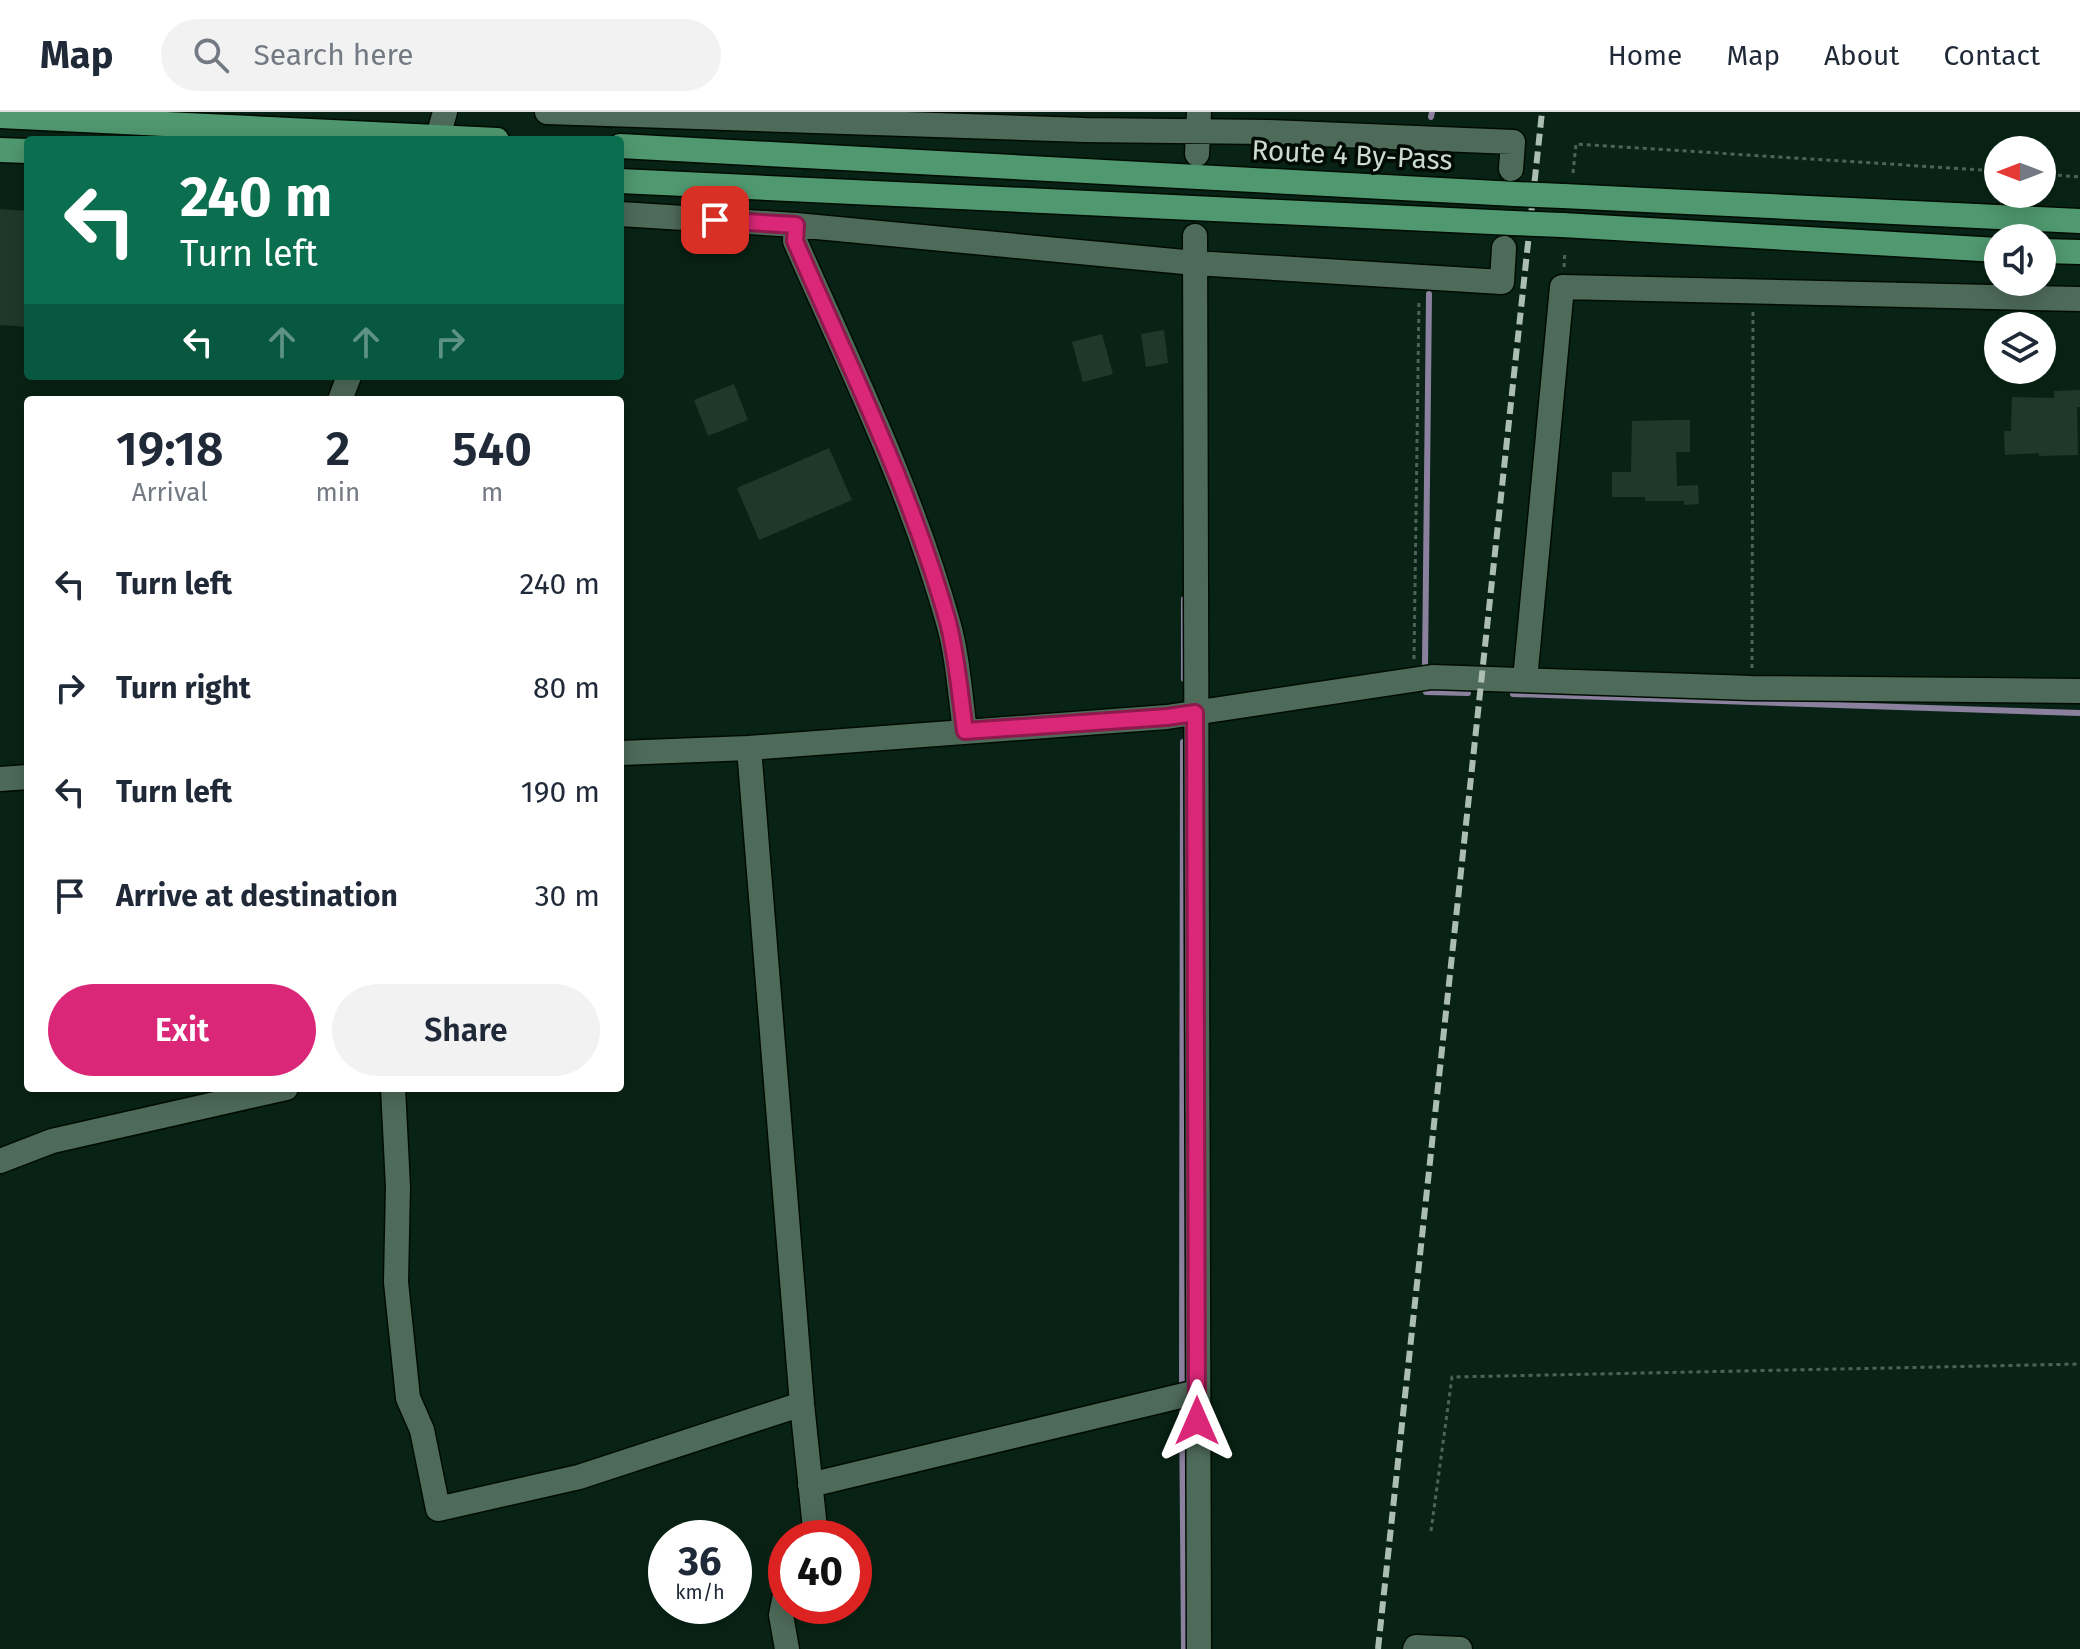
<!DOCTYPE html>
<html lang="en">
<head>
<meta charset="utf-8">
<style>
  :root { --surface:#fff; --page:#f2f2f3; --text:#1f2937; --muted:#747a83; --line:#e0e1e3; --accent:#db2777 }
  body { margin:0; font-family:"Fira Sans",sans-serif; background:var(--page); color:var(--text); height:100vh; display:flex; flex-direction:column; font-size:30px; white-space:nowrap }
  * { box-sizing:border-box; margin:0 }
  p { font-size:26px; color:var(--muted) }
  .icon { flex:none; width:44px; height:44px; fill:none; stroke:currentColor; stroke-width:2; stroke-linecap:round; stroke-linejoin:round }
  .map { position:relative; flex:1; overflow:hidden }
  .side { position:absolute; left:24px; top:284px; width:600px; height:696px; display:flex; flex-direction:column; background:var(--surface); border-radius:8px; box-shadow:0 4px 20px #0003 }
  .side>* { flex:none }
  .guide { position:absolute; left:24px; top:24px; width:600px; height:244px; border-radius:8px; box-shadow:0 4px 20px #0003; background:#0b6e4f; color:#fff; overflow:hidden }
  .needle { width:52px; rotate:270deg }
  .controls { position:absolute; left:1984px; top:24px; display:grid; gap:16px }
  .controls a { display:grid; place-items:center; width:72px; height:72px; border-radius:50%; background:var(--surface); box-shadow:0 4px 20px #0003; font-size:40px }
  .speed { position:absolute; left:648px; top:1408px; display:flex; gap:16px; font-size:40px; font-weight:700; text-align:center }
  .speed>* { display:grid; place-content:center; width:104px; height:104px; border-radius:50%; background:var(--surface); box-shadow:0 4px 20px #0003; line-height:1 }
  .speed small { font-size:20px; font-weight:400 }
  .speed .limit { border:12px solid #d22; background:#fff; color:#111 }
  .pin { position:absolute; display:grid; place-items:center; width:68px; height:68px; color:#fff; margin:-34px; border-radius:16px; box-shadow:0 4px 12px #0006 }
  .me { position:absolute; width:88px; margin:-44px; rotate:0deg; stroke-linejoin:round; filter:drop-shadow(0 0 6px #0008) }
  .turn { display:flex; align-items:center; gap:28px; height:168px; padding:0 24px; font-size:36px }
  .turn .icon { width:104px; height:104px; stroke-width:2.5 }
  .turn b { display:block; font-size:56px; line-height:68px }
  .lanes { display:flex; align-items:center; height:76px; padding:0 24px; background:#0003; justify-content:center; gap:40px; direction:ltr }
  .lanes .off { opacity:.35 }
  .eta { display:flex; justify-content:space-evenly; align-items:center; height:136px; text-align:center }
  .eta b { font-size:48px; font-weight:600; line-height:56px }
  .primary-button { display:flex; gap:16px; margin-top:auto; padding:16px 24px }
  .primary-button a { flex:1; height:92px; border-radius:48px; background:var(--accent); color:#fff; font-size:32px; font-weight:600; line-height:92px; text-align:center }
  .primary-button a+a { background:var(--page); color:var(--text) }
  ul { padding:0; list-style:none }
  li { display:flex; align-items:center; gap:24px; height:104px; padding:0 24px }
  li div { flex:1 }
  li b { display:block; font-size:30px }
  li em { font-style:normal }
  header { display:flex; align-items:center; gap:48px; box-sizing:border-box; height:112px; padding:0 40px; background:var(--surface); border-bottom:2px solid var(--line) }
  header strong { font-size:38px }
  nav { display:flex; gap:44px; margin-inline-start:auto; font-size:28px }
  .search { width:560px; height:72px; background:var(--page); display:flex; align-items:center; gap:20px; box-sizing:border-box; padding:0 28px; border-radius:44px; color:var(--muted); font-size:30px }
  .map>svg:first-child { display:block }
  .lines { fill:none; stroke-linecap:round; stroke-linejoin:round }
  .stream { stroke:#8b819f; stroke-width:6 }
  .building { fill:#1e392a }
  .minor-casing { stroke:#000c02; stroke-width:27 }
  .highway-casing { stroke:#000c02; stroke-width:27 }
  .path { stroke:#4d6357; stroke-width:3; stroke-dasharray:4 4; stroke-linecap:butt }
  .minor { stroke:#4e6b59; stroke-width:24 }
  .highway { stroke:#509970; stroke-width:24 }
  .rail { stroke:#acbdb2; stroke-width:6; stroke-dasharray:12 6; stroke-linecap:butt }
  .highway-bridge-casing { stroke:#000c02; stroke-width:27; stroke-linecap:butt }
  .highway-bridge { stroke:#509970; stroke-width:24 }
  .route-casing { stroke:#8e194d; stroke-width:20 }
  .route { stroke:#db2777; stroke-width:14 }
  .labels { text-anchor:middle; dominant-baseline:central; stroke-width:7; stroke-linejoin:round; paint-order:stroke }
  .street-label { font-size:28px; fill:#cbdad0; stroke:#020a05 }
</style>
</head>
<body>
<header>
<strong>Map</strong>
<div class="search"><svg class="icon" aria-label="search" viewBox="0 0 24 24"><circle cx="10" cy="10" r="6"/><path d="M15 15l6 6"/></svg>Search here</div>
<nav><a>Home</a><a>Map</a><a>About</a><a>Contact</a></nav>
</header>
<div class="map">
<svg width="2080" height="1537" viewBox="0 0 2080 1537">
  <rect width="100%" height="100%" fill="#082315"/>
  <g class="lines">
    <path class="stream" d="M1431 5 1432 0
      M1425 553 1429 182
      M1184 567V487
      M1426 580 1468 581
      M1513 582 2080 601
      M1182 1277 1183 630
      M1182 1289 1184 1537"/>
  </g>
  <path class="building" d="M0 97 28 99V215L0 213Z
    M1164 218 1168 251 1146 255 1141 222Z
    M1102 222 1113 262 1083 270 1072 230Z
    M734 272 748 308 708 324 694 288Z
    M2080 278V295H2077L2078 343 2039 344V341L2005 343 2004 319H2011L2012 285 2054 286V279Z
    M1674 308H1690V340H1676L1677 374 1698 373 1699 392 1684 393V389H1645V385H1612V360H1631L1632 309Z
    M829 336 852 388 759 428 737 376Z"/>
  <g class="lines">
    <defs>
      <path id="minor" d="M547 0 1085 18 1268 20 1513 30 1511 57
        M437 28 445 0
        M1197 42 1199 0
        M620 102 796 113 1195 151 1502 170 1504 136
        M796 113 795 129C850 254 911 378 948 510 958 545 960 583 965 619
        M1195 124 1199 1537
        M340 288 349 264
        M1525 568 1562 175 2080 187
        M749 636 802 1292 816 1426
        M620 641 749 636 1167 605 1432 565 1751 576 2080 579
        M0 667 28 665
        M393 976 398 1075 396 1170 408 1286 422 1318 438 1397 579 1365 802 1292
        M0 1049 52 1029 286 976
        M810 1373 1197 1280
        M786 1478 781 1503 787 1537
        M1415 1537 1416 1535 1460 1537"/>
      <path id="highway" d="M0 4 497 28
        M620 34 1515 82
        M0 38 28 39
        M620 69 1513 111
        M1563 84 2080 109
        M1562 113 1998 138
        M2042 139 2080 140"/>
    </defs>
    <use href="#minor" class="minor-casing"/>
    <use href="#highway" class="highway-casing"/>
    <path class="path" d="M1573 61 1576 32 1998 59
      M2042 62 2080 65
      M1564 155 1565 139
      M1414 547 1419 187
      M1752 556 1753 199
      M1431 1419 1452 1265 2080 1252"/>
    <use href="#minor" class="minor"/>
    <use href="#highway" class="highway"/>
    <path class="rail" d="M1378 1537 1542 0"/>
    <defs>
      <path id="highway-bridge" d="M1515 82 1563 84
        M1513 111 1562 113"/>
    </defs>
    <use href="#highway-bridge" class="highway-bridge-casing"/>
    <use href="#highway-bridge" class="highway-bridge"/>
  </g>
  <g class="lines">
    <defs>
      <path id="route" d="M715 108 796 113 795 129C849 254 911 378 948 510 957 545 960 583 965 619L1167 605 1195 601 1197 1309"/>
    </defs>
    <use href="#route" class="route-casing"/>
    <use href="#route" class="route"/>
  </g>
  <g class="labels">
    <g class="street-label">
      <text transform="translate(1352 43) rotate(3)">Route 4 By-Pass</text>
    </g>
  </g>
</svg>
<div class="controls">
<a><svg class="needle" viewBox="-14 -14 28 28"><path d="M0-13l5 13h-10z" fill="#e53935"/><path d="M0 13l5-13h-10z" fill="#747a83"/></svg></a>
<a><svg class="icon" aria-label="sound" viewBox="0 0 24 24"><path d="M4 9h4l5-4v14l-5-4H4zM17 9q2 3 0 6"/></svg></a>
<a><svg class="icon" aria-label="layers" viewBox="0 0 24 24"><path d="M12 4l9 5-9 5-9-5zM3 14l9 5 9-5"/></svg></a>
</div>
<div class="speed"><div>36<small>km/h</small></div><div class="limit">40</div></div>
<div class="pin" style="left:715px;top:108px;background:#d93025"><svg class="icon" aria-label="arrive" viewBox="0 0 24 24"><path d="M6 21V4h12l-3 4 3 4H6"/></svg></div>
<svg class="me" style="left:1197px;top:1309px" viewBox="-20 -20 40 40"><path d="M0-17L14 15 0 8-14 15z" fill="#db2777" stroke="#fff" stroke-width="4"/></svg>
<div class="guide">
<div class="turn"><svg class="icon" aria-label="left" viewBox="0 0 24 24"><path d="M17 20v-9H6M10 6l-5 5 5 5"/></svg><div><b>240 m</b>Turn left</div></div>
<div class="lanes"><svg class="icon" aria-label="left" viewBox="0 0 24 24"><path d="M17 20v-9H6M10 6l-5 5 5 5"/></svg><svg class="icon off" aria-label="ahead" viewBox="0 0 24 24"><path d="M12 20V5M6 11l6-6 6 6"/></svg><svg class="icon off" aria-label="ahead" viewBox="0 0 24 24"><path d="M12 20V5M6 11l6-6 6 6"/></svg><svg class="icon off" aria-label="right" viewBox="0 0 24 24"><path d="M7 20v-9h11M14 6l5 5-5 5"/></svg></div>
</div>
<section class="side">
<div class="eta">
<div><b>19:18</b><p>Arrival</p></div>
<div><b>2</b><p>min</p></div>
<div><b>540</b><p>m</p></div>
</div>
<ul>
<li><svg class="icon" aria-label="left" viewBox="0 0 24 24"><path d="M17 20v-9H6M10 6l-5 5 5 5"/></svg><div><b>Turn left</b></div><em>240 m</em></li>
<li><svg class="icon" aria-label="right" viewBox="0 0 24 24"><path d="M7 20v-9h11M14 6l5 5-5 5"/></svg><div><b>Turn right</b></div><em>80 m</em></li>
<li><svg class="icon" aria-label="left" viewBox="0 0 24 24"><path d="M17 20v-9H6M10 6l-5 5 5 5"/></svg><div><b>Turn left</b></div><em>190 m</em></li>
<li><svg class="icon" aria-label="arrive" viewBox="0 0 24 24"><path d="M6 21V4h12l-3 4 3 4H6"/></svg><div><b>Arrive at destination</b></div><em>30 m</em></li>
</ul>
<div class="primary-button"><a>Exit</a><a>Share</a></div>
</section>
</div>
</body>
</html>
